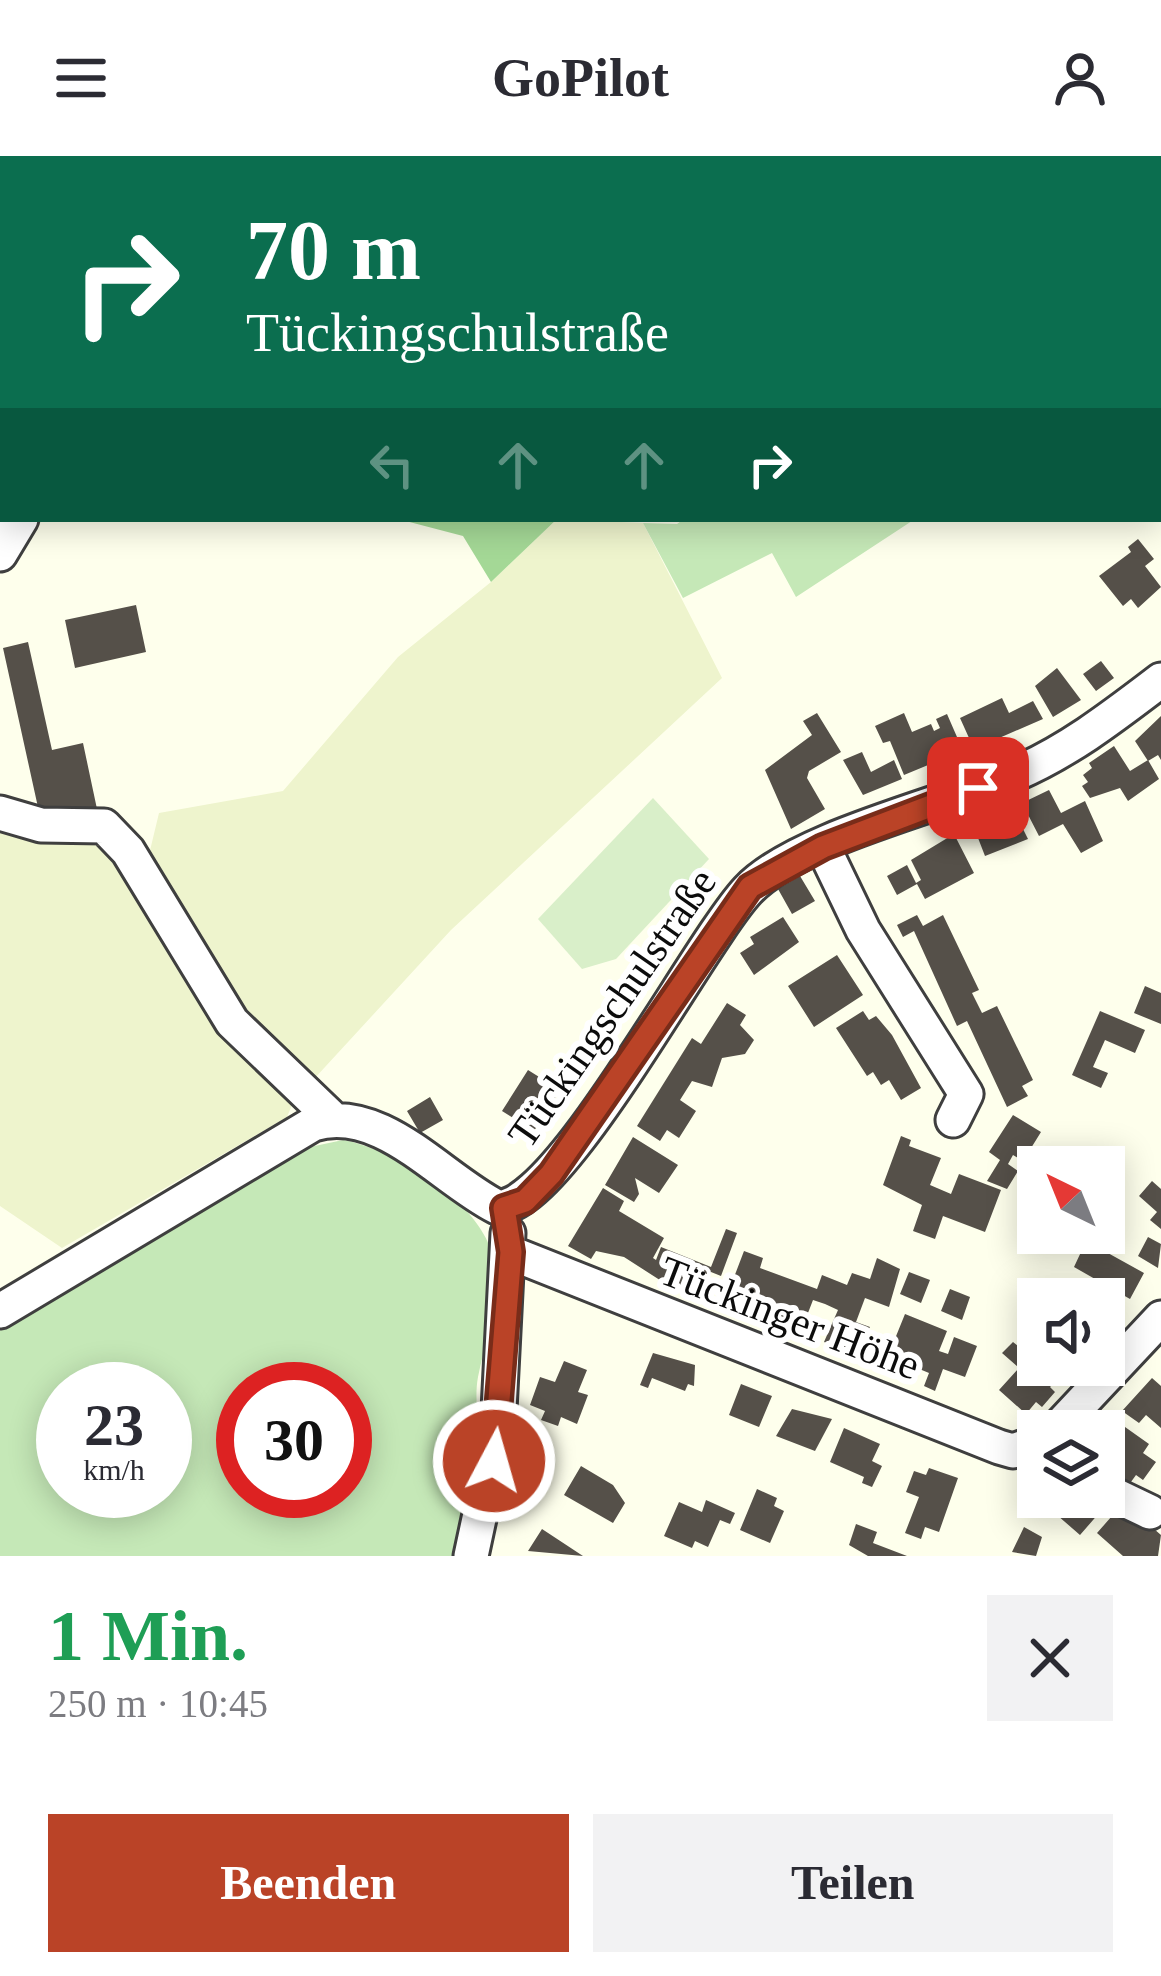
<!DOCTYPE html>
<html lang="de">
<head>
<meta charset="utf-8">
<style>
  :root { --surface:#fff; --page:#f2f2f3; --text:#2b2b33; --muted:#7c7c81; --accent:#ba4327 }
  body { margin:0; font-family:"Times New Roman",serif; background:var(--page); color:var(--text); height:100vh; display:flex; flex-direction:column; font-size:45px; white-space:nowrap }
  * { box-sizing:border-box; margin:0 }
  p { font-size:39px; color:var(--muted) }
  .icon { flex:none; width:66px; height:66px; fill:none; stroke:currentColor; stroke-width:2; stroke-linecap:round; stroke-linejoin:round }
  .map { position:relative; height:1400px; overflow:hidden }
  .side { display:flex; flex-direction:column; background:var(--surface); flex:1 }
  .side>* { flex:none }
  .guide { position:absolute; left:0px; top:0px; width:1161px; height:366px; box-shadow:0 6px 30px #0003; background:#0b6e4f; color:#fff; overflow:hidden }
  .needle { width:78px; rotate:317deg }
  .buttons { position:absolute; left:1017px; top:990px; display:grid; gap:24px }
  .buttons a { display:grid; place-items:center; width:108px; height:108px; border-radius:0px; background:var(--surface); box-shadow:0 6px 30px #0003; font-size:60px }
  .speed { position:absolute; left:36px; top:1206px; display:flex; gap:24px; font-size:60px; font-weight:700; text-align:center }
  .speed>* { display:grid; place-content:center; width:156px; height:156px; border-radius:50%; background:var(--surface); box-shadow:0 6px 30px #0003; line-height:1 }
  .speed small { font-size:30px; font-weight:400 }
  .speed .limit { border:18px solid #d22; background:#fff; color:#111 }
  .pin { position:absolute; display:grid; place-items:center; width:102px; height:102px; color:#fff; margin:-51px; border-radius:24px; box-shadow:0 6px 18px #0006 }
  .me { position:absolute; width:132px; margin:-66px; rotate:6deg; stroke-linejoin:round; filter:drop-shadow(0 0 9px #0008) }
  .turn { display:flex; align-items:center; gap:42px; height:252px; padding:0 48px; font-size:54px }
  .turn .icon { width:156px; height:156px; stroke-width:2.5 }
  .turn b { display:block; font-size:84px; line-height:102px }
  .lanes { display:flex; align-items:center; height:114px; padding:0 48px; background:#0003; justify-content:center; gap:60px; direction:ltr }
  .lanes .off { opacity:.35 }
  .round { display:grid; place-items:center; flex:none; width:126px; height:126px; border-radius:0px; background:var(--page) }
  .summary { display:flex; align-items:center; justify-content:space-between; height:204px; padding:0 48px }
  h1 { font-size:72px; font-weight:600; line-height:90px; color:#1e9e55 }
  .cta { display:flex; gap:24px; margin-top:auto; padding:24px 48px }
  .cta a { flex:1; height:138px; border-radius:0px; background:var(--accent); color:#fff; font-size:48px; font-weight:600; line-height:138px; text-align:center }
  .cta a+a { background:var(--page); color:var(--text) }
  header { display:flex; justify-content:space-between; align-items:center; height:156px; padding:0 48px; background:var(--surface); font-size:54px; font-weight:600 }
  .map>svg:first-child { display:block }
  .farmland { fill:#eef4cd }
  .green { fill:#c5e8b7; fill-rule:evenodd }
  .forest { fill:#a4d896 }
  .pitch { fill:#d9efc9 }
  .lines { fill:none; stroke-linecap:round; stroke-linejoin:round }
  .stream { stroke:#3a6ecb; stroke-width:8 }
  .building { fill:#555049 }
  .minor-casing { stroke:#3f3f3f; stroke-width:39 }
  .path { stroke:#2e2e2e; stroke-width:4.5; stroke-dasharray:12 6; stroke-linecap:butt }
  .minor { stroke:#fff; stroke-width:33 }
  .route-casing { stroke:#792c19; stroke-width:30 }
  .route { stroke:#ba4327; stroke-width:21 }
  .labels { text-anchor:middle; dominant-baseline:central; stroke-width:12; stroke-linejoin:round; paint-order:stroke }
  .street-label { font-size:42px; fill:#0c0c0c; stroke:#fff }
</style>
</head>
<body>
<header><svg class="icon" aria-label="menu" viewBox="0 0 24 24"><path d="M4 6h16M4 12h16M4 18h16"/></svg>GoPilot<svg class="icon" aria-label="person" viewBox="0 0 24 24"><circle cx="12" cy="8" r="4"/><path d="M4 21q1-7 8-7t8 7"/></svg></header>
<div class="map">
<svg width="1161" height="1400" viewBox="0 0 1161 1400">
  <rect width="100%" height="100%" fill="#feffec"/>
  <path class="farmland" d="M557 363 643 367 722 522 451 774 314 923 237 851 147 707 159 657 283 635 398 501 491 426Z
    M0 670 95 685 114 697 294 944 287 961 62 1092 0 1050Z"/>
  <path class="green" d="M684 363H915L796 441 772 397 683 442 643 367 677 368Z
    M343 984C397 994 482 1046 494 1104 502 1143 485 1184 478 1221 473 1248 482 1277 480 1303 478 1334 461 1370 452 1400H0V1174L310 991ZM63 1233H165V1335H63ZM243 1233H345V1335H243Z"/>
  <path class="forest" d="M0 0H207L3 3 0 282Z
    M398 363H557L491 426 463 380Z"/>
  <path class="pitch" d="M653 642 709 703 616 803 582 813 538 763Z"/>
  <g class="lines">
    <path class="stream" d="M92 0 99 3
      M0 59H3"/>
  </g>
  <path class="building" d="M1138 383 1154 403 1145 410 1161 431 1138 452 1131 443 1123 450 1099 420 1131 396 1128 391Z
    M136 449 146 496 75 512 65 464Z
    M28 486 52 594 83 587 97 653 41 665 3 492Z
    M1101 505 1114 522 1096 535 1083 518Z
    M1057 512 1081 544 1053 561 1035 530Z
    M1002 542 1009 557 1033 545 1043 563 974 593 960 562Z
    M817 557 841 596 809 615 807 622 825 653 791 673 765 614 812 579 803 565Z
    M904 557 912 576 931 568 934 575 940 572 936 563 947 558 957 581 939 588 945 602 904 619 890 585 883 587 875 570Z
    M1161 560V604L1158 599 1148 605 1135 585Z
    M1114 590 1130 615 1148 604 1159 623 1128 645 1120 632 1090 642 1082 630 1088 626 1083 619 1092 612 1089 607Z
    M862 596 871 616 894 604 902 623 863 639 843 604Z
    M1049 634 1061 657 1085 645 1103 685 1081 697 1063 668 1039 680 1022 647Z
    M1013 653 1028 683 985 700 973 669Z
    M954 678 974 717 925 743 917 728 897 739 887 720 907 709 916 727 921 724 911 704Z
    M800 720 815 745 792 758 778 733Z
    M917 759 923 770 943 759 979 834 972 837 982 857 997 850 1033 924 1022 930 1028 940 1007 951 967 865 957 870 914 775 903 781 897 769Z
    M783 761 799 786 754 819 740 797 754 788 750 781Z
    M837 799 863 839 814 871 788 830Z
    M1145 830 1161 837V868L1134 857Z
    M727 847 746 859 740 869 754 884 745 898 722 902 712 931 692 925 680 944 696 955 679 982 667 974 660 985 637 970 692 882 701 888Z
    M863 855 869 864 876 860 892 879 921 932 901 944 889 924 881 929 873 916 867 920 836 872Z
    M1100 855 1145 874 1135 897 1105 884 1093 911 1108 917 1101 932 1072 919Z
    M528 914 560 934 534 975 502 955Z
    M430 941 443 964 420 977 407 955Z
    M1013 959 1041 976 1023 1005 1013 999 1008 1008 1018 1015 1007 1033 987 1025 1000 1004 989 996Z
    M901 980 911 984 909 990 941 1002 930 1029 951 1038 959 1018 1001 1034 985 1076 943 1060 935 1083 913 1075 922 1049 883 1029Z
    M633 981 678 1009 659 1037 635 1022 639 1038 634 1046 605 1029Z
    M1152 1025 1161 1033V1073L1150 1064 1157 1056 1139 1040Z
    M603 1032 624 1045 619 1055 664 1082 653 1102 656 1104 661 1091 711 1111 726 1073 737 1077 721 1120 711 1116 702 1139 666 1128 624 1101 596 1095 591 1103 568 1090Z
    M1079 1081 1144 1117 1130 1143 1074 1111 1081 1096 1073 1092Z
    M1148 1081 1161 1088 1158 1112 1138 1100Z
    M744 1095 763 1102 760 1112 817 1133 822 1119 847 1129 852 1117 870 1123 877 1102 900 1113 889 1151 865 1142 856 1166 870 1171 853 1197 824 1186 838 1154 825 1148 813 1144 801 1175 743 1153 747 1144 728 1137Z
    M909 1116 930 1124 921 1147 900 1138Z
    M950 1133 970 1141 962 1164 941 1155Z
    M905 1158 947 1175 939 1195 948 1198 954 1181 977 1190 965 1221 943 1213 935 1235 924 1230 929 1217 888 1200Z
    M1013 1186 1058 1223 1050 1231 1055 1236 1042 1251 1036 1246 1026 1258 999 1234 1019 1212 1002 1197Z
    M653 1197 695 1209 694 1230 688 1228 685 1235 652 1222 648 1232 640 1229Z
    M564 1205 587 1214 578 1236 588 1239 577 1268 561 1261 558 1270 541 1264 545 1255 530 1249 540 1221 555 1226Z
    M1152 1222 1161 1230V1272L1146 1259 1139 1267 1122 1255Z
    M741 1228 772 1240 759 1271 729 1259Z
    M792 1253 832 1263 815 1295 776 1280Z
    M1125 1271 1149 1288 1143 1297 1156 1306 1143 1324 1136 1319 1128 1330 1104 1325V1306Z
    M844 1272 880 1288 872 1305 882 1310 872 1331 862 1327 864 1321 830 1306Z
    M581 1310 613 1329 625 1347 613 1367 564 1339Z
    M929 1312 958 1322 939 1376 925 1371 921 1383 905 1377 919 1341 906 1336 914 1315 926 1319Z
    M1038 1319V1341H1098L1107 1348 1080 1379 1042 1346 1035 1354 1019 1340Z
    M757 1333 777 1342 774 1350 784 1355 770 1387 740 1374Z
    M706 1344 735 1357 730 1368 720 1364 708 1391 695 1385 692 1392 664 1380 679 1346 702 1356Z
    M1119 1352 1132 1354 1161 1379 1158 1400H1123L1097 1377Z
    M856 1368 877 1376 873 1387 907 1400H868L849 1389Z
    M1024 1371 1042 1381 1036 1400 1012 1396Z
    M542 1373 583 1400 528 1395Z"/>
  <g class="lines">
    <defs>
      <path id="minor" d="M0 398 21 363
        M0 657 41 669 104 670 128 695 232 866 332 962
        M823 691 863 774 966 938 953 964
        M511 1097 999 1291 1013 1295 1038 1286
        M0 1155 313 968C381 947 441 1023 497 1051 558 1056 699 786 748 734 797 682 946 648 1015 618 1069 595 1115 559 1161 524
        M1055 1275 1161 1162
        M1104 1334 1150 1356
        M471 1400 498 1274 508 1077"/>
    </defs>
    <use href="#minor" class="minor-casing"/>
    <path class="path" d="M860 0 865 3
      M1158 132H1161"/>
    <use href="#minor" class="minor"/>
  </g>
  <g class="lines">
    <defs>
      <path id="route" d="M494 1305 511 1096 504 1052 525 1045 551 1018 750 731 823 691 978 632"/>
    </defs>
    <use href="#route" class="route-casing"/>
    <use href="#route" class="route"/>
  </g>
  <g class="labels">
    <g class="street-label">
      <text transform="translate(612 852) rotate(-55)">Tückingschulstraße</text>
      <text transform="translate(790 1162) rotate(21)">Tückinger Höhe</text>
    </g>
  </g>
</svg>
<div class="buttons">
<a><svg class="needle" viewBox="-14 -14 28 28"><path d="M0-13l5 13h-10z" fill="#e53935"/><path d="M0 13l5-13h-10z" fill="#7c7c81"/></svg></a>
<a><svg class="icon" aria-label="sound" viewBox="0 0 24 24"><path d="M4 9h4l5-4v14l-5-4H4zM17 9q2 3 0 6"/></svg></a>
<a><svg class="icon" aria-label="layers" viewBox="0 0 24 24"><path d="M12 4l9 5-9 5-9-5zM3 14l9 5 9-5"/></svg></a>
</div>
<div class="speed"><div>23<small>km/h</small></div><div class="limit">30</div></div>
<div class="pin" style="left:978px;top:632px;background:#d93025"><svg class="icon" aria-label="arrive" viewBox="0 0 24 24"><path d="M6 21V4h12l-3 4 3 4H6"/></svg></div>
<svg class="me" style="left:494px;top:1305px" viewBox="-20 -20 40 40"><circle r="17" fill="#ba4327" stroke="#fff" stroke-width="3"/><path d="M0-11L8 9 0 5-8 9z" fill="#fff"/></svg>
<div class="guide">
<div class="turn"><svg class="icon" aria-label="right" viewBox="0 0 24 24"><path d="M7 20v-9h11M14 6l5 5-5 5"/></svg><div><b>70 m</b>Tückingschulstraße</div></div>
<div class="lanes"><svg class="icon off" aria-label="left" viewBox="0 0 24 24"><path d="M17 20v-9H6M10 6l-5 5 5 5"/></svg><svg class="icon off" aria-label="ahead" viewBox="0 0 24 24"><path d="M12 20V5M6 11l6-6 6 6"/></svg><svg class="icon off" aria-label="ahead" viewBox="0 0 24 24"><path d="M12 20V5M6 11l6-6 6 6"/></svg><svg class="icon" aria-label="right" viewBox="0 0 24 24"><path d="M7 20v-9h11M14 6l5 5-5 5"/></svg></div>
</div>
</div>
<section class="side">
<div class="summary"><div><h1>1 Min.</h1><p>250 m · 10:45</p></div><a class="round"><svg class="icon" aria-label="close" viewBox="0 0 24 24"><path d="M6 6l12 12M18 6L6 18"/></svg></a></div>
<div class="cta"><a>Beenden</a><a>Teilen</a></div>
</section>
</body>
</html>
